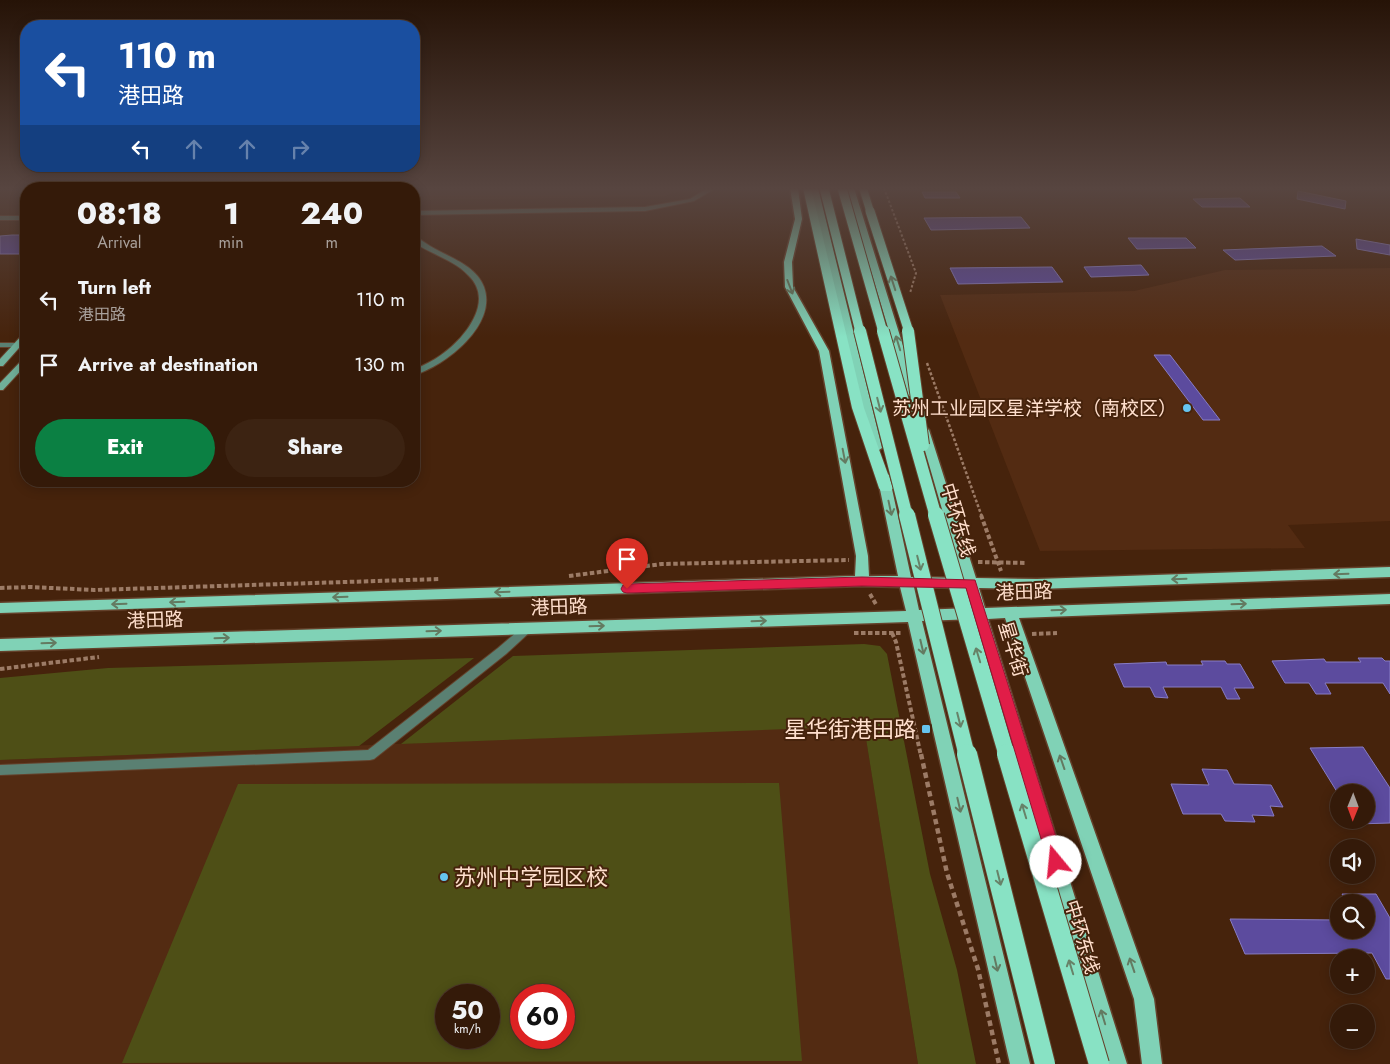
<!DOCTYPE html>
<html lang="en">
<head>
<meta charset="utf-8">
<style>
  :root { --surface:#341a09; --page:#3c2312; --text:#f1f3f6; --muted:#a9a19c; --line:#4e382a; --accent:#0b8043 }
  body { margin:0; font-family:Jost,"Noto Sans SC",sans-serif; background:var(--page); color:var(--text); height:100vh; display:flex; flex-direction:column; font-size:19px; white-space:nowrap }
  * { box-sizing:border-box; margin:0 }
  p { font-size:16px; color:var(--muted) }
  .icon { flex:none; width:28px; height:28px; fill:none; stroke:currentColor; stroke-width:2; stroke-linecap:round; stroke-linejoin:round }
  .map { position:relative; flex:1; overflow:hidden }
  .details { position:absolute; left:20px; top:182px; width:400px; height:305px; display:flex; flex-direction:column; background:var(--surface); border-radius:20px; box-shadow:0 2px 12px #0003,0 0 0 1px var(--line) }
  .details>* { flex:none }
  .guide { position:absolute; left:20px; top:20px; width:400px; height:152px; border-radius:20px; box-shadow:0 2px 12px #0003,0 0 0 1px var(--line); background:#1a4fa0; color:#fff; overflow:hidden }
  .needle { width:32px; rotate:181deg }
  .controls { position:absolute; left:1330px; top:784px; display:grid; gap:10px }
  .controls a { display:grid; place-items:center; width:45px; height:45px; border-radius:50%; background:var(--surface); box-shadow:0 2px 12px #0003,0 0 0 1px var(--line); font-size:25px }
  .speed { position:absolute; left:435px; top:984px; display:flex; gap:10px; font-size:25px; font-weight:700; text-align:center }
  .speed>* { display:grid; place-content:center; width:65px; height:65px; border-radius:50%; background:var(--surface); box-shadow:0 2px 12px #0003,0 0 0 1px var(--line); line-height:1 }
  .speed small { font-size:12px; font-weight:400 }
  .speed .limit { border:8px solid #d22; background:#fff; color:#111 }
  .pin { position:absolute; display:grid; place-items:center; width:42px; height:42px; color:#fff; margin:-51px -21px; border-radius:50% 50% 50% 0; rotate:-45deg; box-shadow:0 0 5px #0007 }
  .pin .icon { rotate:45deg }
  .me { position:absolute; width:55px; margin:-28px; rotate:343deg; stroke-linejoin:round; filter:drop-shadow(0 0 4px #0008) }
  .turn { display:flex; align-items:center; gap:18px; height:105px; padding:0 15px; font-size:22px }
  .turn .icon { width:65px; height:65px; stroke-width:2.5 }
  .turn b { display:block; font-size:35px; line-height:42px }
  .lanes { display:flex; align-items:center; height:48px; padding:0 15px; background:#0003; justify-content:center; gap:25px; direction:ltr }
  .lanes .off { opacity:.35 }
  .eta { display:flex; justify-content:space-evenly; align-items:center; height:85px; text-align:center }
  .eta b { font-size:30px; font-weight:800; line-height:35px }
  .button { display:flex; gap:10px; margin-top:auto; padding:10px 15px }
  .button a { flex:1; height:58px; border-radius:30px; background:var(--accent); color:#fff; font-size:20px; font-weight:800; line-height:58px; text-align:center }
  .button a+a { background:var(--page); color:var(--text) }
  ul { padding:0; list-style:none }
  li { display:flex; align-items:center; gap:15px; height:65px; padding:0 15px }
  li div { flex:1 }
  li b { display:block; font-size:19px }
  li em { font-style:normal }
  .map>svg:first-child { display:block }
  .built { fill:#532b12; fill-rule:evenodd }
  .green { fill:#4e4f16; fill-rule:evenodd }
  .building { fill:#5c4b9e; stroke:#877cc4 }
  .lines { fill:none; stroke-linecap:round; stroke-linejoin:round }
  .service-casing { stroke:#64412b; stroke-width:2 }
  .tertiary-casing { stroke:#64412b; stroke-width:2 }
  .secondary-casing { stroke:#64412b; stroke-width:2 }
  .primary-casing { stroke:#64412b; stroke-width:3 }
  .trunk-casing { stroke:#64412b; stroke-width:2 }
  .path-far3 { stroke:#9c7b66; stroke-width:2; stroke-dasharray:2.5 2; stroke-linecap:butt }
  .path-far2 { stroke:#9c7b66; stroke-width:2.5; stroke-dasharray:3 2; stroke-linecap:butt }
  .path-far1 { stroke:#9c7b66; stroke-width:4; stroke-dasharray:4.5 2.5; stroke-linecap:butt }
  .path { stroke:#9c7b66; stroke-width:4.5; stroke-dasharray:5.5 4; stroke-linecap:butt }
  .service { fill:#5a8072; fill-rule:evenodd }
  .tertiary { fill:#5a8072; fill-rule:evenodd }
  .secondary { fill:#70af99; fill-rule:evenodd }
  .primary { fill:#80d2b6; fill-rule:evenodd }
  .trunk { fill:#88e2c4; fill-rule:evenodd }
  .trunk-bridge-far3-casing { stroke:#64412b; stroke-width:11; stroke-linecap:butt }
  .trunk-bridge-far2-casing { stroke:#64412b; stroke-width:14; stroke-linecap:butt }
  .trunk-bridge-far1-casing { stroke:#64412b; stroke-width:18; stroke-linecap:butt }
  .trunk-bridge-casing { stroke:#64412b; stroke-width:22; stroke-linecap:butt }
  .trunk-bridge-far3 { stroke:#88e2c4; stroke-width:9 }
  .trunk-bridge-far2 { stroke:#88e2c4; stroke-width:12 }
  .trunk-bridge-far1 { stroke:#88e2c4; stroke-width:16 }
  .trunk-bridge { stroke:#88e2c4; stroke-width:20 }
  .oneway { stroke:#678268 }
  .oneway2 { stroke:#637a61 }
  .route { fill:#e11d48; stroke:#92132f }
  .poi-dot { fill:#66c4ef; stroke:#46230c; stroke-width:2 }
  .labels { text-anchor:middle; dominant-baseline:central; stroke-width:4; stroke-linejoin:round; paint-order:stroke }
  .poi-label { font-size:19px; fill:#ffdfcd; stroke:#46230c; text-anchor:end }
  .street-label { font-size:19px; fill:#ffdfcd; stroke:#46230c }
  .near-poi-label { font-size:22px; fill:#ffdfcd; stroke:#46230c; text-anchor:end }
</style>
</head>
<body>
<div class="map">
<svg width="1390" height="1064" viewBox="0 0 1390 1064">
  <rect width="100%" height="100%" fill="#46230c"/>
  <path class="built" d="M690 188 665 196 650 197 414 200V189H209Z
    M1390 268V521L1288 525 1305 548 1040 551 940 295 1134 291 1225 270Z
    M864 725 918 1064H0V760ZM446 995H489V1038H446ZM521 995H564V1038H521Z"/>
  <path class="green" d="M864 644 880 646 887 654 930 874 957 970 976 1064H918L864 726 401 744 513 656Z
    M474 658 359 746 0 760V678L108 668Z
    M779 783 802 1061 122 1063 238 784ZM446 995H489V1038H446ZM521 995H564V1038H521Z"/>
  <path class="building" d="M1298 191 1346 201 1345 209 1297 199Z
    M922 192H956L960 198H925Z
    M1240 198 1250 207H1202L1193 199Z
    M1021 217 1030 228 931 230 924 218Z
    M12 235H26V254H0V236Z
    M1128 238H1186L1196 248 1137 249Z
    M1356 239 1390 245V255L1357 249Z
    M1322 246 1336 256 1235 260 1223 250Z
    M1141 265 1149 275 1091 277 1084 267Z
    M1052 267 1063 282 958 284 950 268Z
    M1154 355H1170L1220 420H1203Z
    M1358 658H1382L1385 661H1390V694L1383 683H1325L1331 694H1316L1309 683H1285L1272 661 1324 659 1326 662H1361Z
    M1201 661H1225L1227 664H1240L1254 688H1234L1240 699H1227L1221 687H1163L1168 698 1155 697 1150 687H1124L1114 664 1166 662 1167 665H1203Z
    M1363 747 1390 788V823L1356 824 1354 820H1366V792H1339V795L1310 748Z
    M1202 769 1227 770 1234 784 1271 785 1283 807 1270 806 1274 816 1252 815 1255 822 1225 821 1221 814H1183L1171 784 1209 785Z
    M1342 894H1376L1390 918V979H1386L1372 953 1245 954 1230 919 1339 920V930H1366V902H1346Z"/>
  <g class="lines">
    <defs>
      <path id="service" d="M528 624 531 625 533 628 531 631 506 654 374 759 370 760 0 775V765L368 750 498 648 525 625Z"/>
      <path id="tertiary" d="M708 188H716L694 201 645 211 414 215V211L645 207 690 199Z
        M0 216H26V220H0Z
        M414 236C420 239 425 243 430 246 448 257 476 265 484 287 498 325 445 366 414 375V370C423 365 433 361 441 355 464 339 496 301 468 275 455 261 434 255 418 245L414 241Z
        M0 343H26V347H0Z"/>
      <path id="secondary" d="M170 188H176L169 189Z
        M185 188H191L184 189Z
        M23 334H26V340L3 366H0V359Z
        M23 359H26V365L3 390H0V383Z"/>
      <path id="primary" d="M790 188H798L802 219 792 262 793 287 829 351 868 556 869 576H898L877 475 883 471 889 475 911 577 962 578 919 430 924 426 929 430 976 578 1037 579 1390 567V577L1037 589 979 588 985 608 1390 594V604L1019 618 1154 999 1162 1064H1142L1134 999 1005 618 988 619 1127 1064H1107L975 619 922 621 1030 1064H1010L908 622 0 651V639L906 611 900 587 862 586 0 613V603L855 576 856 556 819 351 785 287 784 262 795 219ZM914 587 965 588 971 608 919 610Z
        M810 188H818L882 448 876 452 870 448Z
        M846 188H854L918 394 917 396H909L908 394Z"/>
      <path id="trunk" d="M803 188H811L864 408 893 488 891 491H881L879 488 852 408Z
        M859 188H867L874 211 873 213 866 211Z"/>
    </defs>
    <use href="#service" class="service-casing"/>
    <use href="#tertiary" class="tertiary-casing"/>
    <use href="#secondary" class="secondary-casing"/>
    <use href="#primary" class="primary-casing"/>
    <use href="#trunk" class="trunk-casing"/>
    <path class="path-far3" d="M884 188 916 273 910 293"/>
    <path class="path-far2" d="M927 363 982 517"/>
    <path class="path-far1" d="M981 515 1001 571
      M978 562 1027 563
      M569 576 662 564 849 560
      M0 588 30 587 94 590 440 579
      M870 594 877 606
      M854 633H903
      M892 633 896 642 921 756
      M1032 634 1057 633
      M0 669 99 657"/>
    <path class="path" d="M921 754 947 873 978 969 999 1064"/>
    <use href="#service" class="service"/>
    <use href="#tertiary" class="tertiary"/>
    <use href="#secondary" class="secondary"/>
    <use href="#primary" class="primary"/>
    <use href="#trunk" class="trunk"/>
    <defs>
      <path id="trunk-bridge-far3" d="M824 188 860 332
        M842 188 883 332
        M870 211 909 332"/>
      <path id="trunk-bridge-far2" d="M860 331 907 517
        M883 331 936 517
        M908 331 923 445"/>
      <path id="trunk-bridge-far1" d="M907 515 967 756
        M936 515 1007 756"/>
      <path id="trunk-bridge" d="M967 754 1045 1064
        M1007 754 1099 1064"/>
    </defs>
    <use href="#trunk-bridge-far3" class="trunk-bridge-far3-casing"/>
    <use href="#trunk-bridge-far2" class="trunk-bridge-far2-casing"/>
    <use href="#trunk-bridge-far1" class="trunk-bridge-far1-casing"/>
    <use href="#trunk-bridge" class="trunk-bridge-casing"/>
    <use href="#trunk-bridge-far3" class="trunk-bridge-far3"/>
    <use href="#trunk-bridge-far2" class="trunk-bridge-far2"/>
    <use href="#trunk-bridge-far1" class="trunk-bridge-far1"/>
    <use href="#trunk-bridge" class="trunk-bridge"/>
  </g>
  <defs><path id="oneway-shaft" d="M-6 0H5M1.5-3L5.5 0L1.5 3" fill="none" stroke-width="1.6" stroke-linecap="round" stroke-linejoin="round" transform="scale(1.25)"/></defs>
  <g class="oneway">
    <use href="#oneway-shaft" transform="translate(893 283) rotate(-108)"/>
    <use href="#oneway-shaft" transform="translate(879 405) rotate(76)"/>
    <use href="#oneway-shaft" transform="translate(919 563) rotate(76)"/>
    <use href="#oneway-shaft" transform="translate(978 655) rotate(-107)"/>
    <use href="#oneway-shaft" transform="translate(959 720) rotate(76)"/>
    <use href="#oneway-shaft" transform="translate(1024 811) rotate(-107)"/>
    <use href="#oneway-shaft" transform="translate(999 878) rotate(76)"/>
    <use href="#oneway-shaft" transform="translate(1071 967) rotate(-107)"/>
  </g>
  <g class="oneway2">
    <use href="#oneway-shaft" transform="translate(790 287) rotate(69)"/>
    <use href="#oneway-shaft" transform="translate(898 343) rotate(-107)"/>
    <use href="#oneway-shaft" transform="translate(844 456) rotate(79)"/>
    <use href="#oneway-shaft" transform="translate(890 508) rotate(78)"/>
    <use href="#oneway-shaft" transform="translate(1341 574) rotate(178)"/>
    <use href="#oneway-shaft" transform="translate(1179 579) rotate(178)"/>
    <use href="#oneway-shaft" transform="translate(502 592) rotate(178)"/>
    <use href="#oneway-shaft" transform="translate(340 597) rotate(178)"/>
    <use href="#oneway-shaft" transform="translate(177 602) rotate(178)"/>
    <use href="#oneway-shaft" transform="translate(119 604) rotate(178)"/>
    <use href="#oneway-shaft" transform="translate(1239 604) rotate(-2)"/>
    <use href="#oneway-shaft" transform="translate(1059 610) rotate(-2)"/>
    <use href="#oneway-shaft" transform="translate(759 621) rotate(-2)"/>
    <use href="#oneway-shaft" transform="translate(597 626) rotate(-2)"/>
    <use href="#oneway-shaft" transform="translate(434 631) rotate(-2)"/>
    <use href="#oneway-shaft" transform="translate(222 638) rotate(-2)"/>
    <use href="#oneway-shaft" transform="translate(49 643) rotate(-2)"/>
    <use href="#oneway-shaft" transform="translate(922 647) rotate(77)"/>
    <use href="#oneway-shaft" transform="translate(1062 762) rotate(-109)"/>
    <use href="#oneway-shaft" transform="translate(959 805) rotate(77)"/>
    <use href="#oneway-shaft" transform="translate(996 964) rotate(77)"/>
    <use href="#oneway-shaft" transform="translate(1132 965) rotate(-109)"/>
    <use href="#oneway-shaft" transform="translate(1103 1017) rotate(-107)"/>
  </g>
  <linearGradient id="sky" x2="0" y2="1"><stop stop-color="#261307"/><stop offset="0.56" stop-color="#574540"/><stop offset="1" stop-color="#574540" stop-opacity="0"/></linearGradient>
  <rect width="1390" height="337" fill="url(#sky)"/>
  <path class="route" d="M862 577 975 580 1064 862 1062 868 1056 870 1051 868 1048 862 966 588 862 586 627 593 623 592 621 589 623 585 627 584Z"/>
  <g class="poi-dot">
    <circle cx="1187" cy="408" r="5"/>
    <rect x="921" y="724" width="10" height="10" rx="2.5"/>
    <circle cx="444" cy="877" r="5"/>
  </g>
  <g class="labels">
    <g class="poi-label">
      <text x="1177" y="408">苏州工业园区星洋学校（南校区）</text>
    </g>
    <g class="street-label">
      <text transform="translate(958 520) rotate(73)">中环东线</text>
      <text transform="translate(1024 592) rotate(-2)">港田路</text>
      <text transform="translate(559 607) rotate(-2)">港田路</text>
      <text transform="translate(155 620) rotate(-2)">港田路</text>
      <text transform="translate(1013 649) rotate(73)">星华街</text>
      <text transform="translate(1082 937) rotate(73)">中环东线</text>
    </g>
    <g class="near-poi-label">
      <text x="916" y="729">星华街港田路</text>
      <text x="454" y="877" text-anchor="start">苏州中学园区校</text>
    </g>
  </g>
</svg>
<div class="controls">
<a><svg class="needle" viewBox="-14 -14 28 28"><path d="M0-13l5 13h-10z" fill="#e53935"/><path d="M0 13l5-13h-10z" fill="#a9a19c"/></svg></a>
<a><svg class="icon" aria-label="sound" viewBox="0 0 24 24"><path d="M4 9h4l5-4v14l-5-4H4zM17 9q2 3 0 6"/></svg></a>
<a><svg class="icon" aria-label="search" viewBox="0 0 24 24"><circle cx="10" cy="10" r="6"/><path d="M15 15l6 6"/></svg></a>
<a>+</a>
<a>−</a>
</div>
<div class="speed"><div>50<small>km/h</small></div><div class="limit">60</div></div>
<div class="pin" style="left:627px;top:589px;background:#d93025"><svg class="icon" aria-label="arrive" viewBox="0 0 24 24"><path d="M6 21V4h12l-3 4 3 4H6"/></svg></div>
<svg class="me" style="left:1056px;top:862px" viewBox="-20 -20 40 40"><circle r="19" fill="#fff"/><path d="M0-13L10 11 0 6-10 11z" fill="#e11d48"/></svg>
<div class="guide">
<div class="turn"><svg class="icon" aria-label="left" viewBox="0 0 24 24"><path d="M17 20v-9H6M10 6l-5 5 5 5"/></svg><div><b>110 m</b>港田路</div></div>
<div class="lanes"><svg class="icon" aria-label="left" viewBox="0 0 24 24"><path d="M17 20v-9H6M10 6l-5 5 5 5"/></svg><svg class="icon off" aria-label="ahead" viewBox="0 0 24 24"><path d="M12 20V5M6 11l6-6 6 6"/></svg><svg class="icon off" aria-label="ahead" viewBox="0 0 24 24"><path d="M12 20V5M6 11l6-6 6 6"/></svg><svg class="icon off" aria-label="right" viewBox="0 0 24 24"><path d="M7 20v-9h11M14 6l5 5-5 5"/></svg></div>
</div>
<section class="details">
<div class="eta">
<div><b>08:18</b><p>Arrival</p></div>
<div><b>1</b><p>min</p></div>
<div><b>240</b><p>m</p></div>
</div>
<ul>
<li><svg class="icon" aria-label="left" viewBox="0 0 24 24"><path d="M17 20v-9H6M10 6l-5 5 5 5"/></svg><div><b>Turn left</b><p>港田路</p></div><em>110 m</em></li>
<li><svg class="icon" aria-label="arrive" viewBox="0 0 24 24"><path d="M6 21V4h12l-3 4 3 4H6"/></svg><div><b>Arrive at destination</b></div><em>130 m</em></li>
</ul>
<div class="button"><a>Exit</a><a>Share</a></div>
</section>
</div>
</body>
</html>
